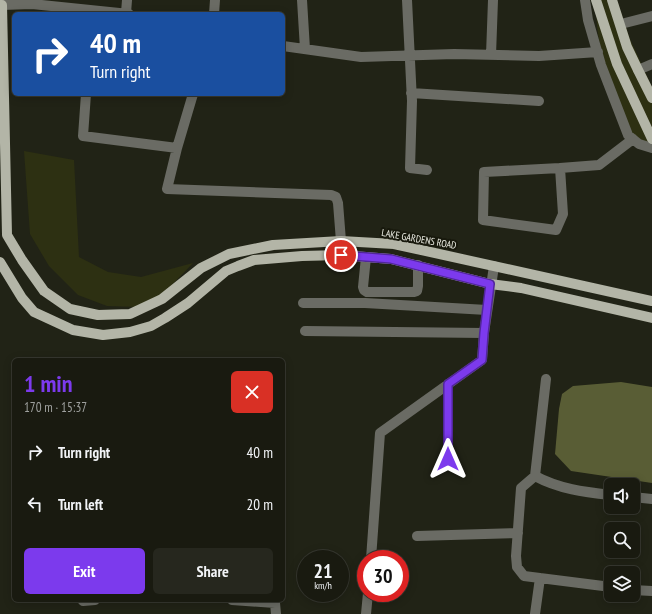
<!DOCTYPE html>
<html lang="en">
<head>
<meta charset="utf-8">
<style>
  :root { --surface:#191a10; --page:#26271e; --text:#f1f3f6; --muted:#9fa19f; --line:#373830; --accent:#7c3aed }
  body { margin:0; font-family:"PT Sans Narrow",sans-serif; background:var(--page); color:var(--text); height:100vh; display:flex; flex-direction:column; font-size:15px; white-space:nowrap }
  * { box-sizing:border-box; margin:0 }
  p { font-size:13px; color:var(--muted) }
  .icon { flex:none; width:22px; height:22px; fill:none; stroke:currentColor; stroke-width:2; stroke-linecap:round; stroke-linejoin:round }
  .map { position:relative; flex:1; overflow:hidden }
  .details { position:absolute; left:12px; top:358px; width:273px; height:244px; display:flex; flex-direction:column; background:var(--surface); border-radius:6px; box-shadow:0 2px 10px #0003,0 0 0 1px var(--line) }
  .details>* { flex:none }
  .banner { position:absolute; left:12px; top:12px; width:273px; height:84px; border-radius:6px; box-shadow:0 2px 10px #0003,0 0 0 1px var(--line); background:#1a4fa0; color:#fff; overflow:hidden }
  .controls { position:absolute; left:604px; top:478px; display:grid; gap:8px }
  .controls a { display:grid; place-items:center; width:36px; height:36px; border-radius:6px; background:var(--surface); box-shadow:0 2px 10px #0003,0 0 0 1px var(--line); font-size:20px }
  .speed { position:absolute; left:297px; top:550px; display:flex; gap:8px; font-size:20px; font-weight:700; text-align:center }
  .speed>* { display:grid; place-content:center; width:52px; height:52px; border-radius:50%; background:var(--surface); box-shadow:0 2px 10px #0003,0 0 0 1px var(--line); line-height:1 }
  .speed small { font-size:10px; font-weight:400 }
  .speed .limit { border:6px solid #d22; background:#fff; color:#111 }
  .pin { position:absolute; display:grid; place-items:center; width:34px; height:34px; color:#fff; margin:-17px; border:2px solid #fff; border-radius:50%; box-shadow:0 1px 4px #0007 }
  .me { position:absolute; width:44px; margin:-22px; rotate:0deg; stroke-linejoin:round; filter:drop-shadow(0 0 3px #0008) }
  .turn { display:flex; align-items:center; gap:14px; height:84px; padding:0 12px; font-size:18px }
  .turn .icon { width:52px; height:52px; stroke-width:2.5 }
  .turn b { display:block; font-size:28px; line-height:34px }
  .round { display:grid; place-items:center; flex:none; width:42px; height:42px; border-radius:6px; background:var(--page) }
  .headline { display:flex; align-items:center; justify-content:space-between; height:68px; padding:0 12px }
  h1 { font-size:24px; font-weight:800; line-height:30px; color:var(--accent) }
  .button { display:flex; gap:8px; margin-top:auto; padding:8px 12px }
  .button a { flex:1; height:46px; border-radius:6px; background:var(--accent); color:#fff; font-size:16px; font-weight:800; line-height:46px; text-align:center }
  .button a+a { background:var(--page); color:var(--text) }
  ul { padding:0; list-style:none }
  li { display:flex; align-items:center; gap:12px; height:52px; padding:0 12px }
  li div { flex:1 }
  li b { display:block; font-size:15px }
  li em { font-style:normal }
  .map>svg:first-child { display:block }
  .green { fill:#2d3012 }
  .water { fill:#595d35 }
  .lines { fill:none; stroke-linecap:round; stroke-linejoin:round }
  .minor { stroke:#6a6b64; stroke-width:10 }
  .major { stroke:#b3b5a7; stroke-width:10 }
  .route-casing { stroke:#51269a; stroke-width:10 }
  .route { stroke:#7c3aed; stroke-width:7 }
  .labels { text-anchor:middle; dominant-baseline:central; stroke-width:4; stroke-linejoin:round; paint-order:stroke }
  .street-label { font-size:10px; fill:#eeefe6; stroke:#18190d }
</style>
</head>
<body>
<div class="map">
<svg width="652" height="614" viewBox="0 0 652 614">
  <rect width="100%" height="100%" fill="#212316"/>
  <path class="green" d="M597 0H617L630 39 652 87V145L634 138C617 96 592 46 597 0Z
    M24 151 74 160 79 257 108 272 141 277 193 263 163 294 139 307 107 306 78 295 49 266 30 234Z"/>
  <path class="water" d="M621 382 652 387V483L571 471 555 454 559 409 562 394 573 386Z"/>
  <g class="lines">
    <path class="minor" d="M302 0 305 49
      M407 0 412 101 410 168 427 170
      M585 0 588 20 601 65 628 135 639 144 652 148
      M2 5 32 4 129 14
      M126 13 127 0
      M214 14 215 0
      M621 24 652 16
      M283 46 361 57 454 54 539 56 598 52
      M491 55 493 0
      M638 70 652 64
      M411 93 539 101
      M86 94 83 136 177 148
      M193 94 177 148 167 189 331 195 336 197 338 203 341 241
      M560 168 563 214 556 230 483 220 484 172Z
      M560 168 599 165 633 139
      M366 257 363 287 364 290 367 292H414L417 291 418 286V265
      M303 303H365L487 310
      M305 331 484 333
      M546 379 535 476 521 488 516 556 517 567 524 576 611 587
      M448 459V384
      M535 476C559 489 584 492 611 495
      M633 497 652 499
      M417 536 518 533
      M371 559 380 433 482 360 484 333 494 266
      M633 590 652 591
      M232 600 275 603 276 614
      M83 601 95 600
      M366 614 368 593
      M535 614 540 578"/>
    <path class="major" d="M596 0 617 64 652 139
      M612 0 627 47 638 70 652 98
      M0 5H2L7 235 22 260 44 291 70 309 98 315 130 314 162 299 201 268 229 254 273 245 341 241 394 244 652 301
      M0 262 22 298 34 312 73 330 103 335 130 332 151 326 165 318 188 303 226 271 238 266 254 260 302 256 341 255 391 259 490 284 521 288 652 318"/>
  </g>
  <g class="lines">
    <defs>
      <path id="route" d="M341 255 391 259 490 284 484 333 482 360 448 384V459"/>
    </defs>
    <use href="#route" class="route-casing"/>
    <use href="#route" class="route"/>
  </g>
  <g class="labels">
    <g class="street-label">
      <text transform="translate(419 239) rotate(10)">LAKE GARDENS ROAD</text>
    </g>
  </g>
</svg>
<div class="controls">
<a><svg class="icon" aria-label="sound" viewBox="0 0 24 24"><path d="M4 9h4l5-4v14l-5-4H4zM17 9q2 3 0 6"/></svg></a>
<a><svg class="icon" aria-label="search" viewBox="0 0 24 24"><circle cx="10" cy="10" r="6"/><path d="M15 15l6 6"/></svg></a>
<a><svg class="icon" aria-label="layers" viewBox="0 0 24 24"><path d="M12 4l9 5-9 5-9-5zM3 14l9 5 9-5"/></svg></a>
</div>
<div class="speed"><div>21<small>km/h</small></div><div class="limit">30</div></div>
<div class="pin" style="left:341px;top:255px;background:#d93025"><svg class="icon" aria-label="arrive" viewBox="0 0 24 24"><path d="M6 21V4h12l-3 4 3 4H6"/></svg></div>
<svg class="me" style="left:448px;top:459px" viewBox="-20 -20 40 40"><path d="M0-17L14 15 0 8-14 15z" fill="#7c3aed" stroke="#fff" stroke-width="4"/></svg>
<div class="banner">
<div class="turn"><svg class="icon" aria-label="right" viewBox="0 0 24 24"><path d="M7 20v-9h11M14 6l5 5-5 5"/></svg><div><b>40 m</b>Turn right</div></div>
</div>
<section class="details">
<div class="headline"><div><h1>1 min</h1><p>170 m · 15:37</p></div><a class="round" style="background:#d93025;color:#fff"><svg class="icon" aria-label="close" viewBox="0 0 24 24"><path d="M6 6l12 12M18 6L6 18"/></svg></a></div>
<ul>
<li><svg class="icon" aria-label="right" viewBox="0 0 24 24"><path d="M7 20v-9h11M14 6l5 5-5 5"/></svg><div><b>Turn right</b></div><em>40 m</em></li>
<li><svg class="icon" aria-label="left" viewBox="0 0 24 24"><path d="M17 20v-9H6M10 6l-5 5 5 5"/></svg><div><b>Turn left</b></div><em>20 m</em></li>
</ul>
<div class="button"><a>Exit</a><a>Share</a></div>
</section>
</div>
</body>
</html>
